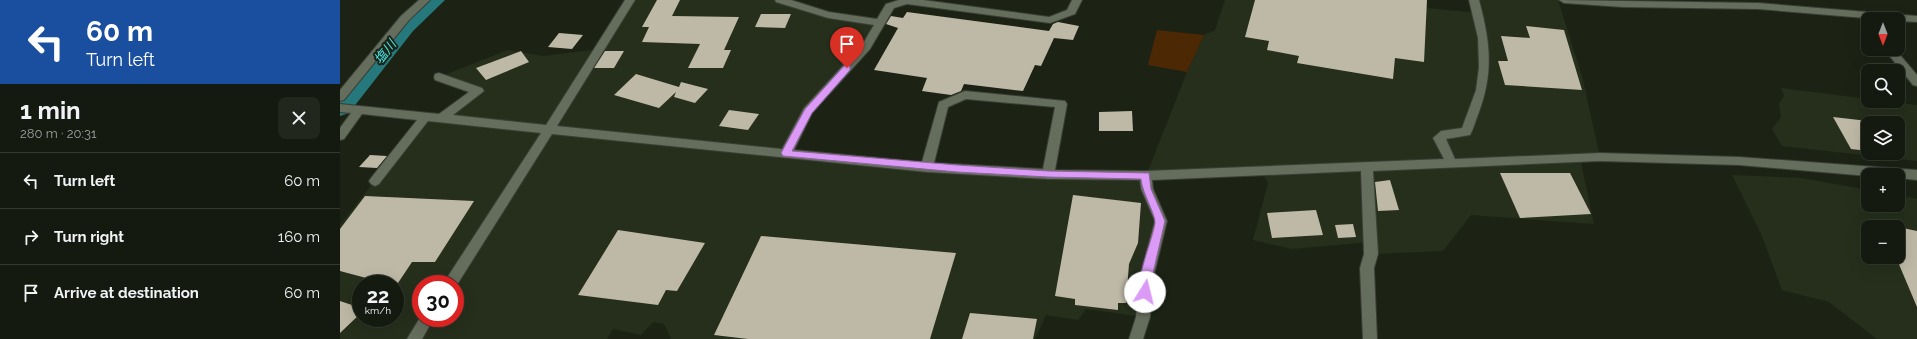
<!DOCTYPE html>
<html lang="en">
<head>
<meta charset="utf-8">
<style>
  :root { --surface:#151a10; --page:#22271e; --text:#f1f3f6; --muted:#9da19f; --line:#343830 }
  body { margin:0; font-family:Raleway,"Noto Sans JP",sans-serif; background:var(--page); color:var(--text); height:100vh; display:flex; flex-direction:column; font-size:15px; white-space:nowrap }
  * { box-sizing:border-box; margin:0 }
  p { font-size:13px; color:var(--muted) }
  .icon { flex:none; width:22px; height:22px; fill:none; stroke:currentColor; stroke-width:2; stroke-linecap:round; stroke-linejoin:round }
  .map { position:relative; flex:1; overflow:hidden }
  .drawer { display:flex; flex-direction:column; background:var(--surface); width:340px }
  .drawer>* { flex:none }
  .banner { background:#1a4fa0; color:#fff; overflow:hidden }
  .needle { width:26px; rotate:180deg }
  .tools { position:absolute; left:1521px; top:12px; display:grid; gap:8px }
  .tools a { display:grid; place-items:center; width:44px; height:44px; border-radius:8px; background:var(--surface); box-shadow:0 4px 16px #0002,0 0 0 1px var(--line); font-size:20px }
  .speed { position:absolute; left:12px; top:275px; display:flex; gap:8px; font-size:20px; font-weight:700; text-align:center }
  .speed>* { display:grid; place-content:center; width:52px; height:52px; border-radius:50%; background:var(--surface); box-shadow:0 4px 16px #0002,0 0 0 1px var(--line); line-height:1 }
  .speed small { font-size:10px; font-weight:400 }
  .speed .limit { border:6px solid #d22; background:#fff; color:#111 }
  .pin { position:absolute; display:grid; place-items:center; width:34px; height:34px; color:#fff; margin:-41px -17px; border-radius:50% 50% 50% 0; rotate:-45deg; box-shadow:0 0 4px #0007 }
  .pin .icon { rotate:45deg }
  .me { position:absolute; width:44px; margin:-22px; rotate:9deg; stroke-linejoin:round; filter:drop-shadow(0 0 3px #0008) }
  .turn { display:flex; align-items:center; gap:14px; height:84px; padding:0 20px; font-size:18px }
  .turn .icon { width:52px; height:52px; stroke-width:2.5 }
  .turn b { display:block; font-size:28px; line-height:34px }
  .round { display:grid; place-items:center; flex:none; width:42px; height:42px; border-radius:8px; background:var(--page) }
  .summary { display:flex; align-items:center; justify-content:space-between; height:68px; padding:0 20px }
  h1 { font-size:24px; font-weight:700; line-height:30px }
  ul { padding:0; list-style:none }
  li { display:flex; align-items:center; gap:12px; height:56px; padding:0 20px; border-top:1px solid var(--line) }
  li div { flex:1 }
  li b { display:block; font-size:15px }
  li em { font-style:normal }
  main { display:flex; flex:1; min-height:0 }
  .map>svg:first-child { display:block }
  .built { fill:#262f1c; fill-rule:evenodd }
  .green { fill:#4c2804 }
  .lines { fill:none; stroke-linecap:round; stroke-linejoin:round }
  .river { fill:#25797c; fill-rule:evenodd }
  .building { fill:#beb9a6 }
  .minor-casing { stroke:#3a3f35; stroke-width:2 }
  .minor { fill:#656d5d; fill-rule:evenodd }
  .route { fill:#db9af6; stroke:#8e64a0 }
  .labels { text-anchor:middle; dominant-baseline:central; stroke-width:4; stroke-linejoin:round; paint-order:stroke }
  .water-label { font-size:13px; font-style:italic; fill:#46e5ea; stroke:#1c2315 }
</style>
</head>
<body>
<main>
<section class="drawer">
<div class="banner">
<div class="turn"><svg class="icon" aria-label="left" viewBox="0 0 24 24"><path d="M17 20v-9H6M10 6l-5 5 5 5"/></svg><div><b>60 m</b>Turn left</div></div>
</div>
<div class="summary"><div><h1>1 min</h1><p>280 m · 20:31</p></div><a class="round"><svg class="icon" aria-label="close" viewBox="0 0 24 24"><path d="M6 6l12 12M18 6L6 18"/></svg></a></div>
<ul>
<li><svg class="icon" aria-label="left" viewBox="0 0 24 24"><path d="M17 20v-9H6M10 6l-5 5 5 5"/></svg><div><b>Turn left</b></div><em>60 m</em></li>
<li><svg class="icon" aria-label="right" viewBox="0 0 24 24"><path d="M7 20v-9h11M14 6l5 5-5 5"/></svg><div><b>Turn right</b></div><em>160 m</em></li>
<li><svg class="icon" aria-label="arrive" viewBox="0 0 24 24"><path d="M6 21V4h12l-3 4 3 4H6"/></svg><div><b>Arrive at destination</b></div><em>60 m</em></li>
</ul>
</section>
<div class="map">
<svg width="1577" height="339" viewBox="0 0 1577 339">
  <rect width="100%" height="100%" fill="#1c2315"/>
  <path class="built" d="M290 0H440L488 15 540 23 468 111 446 153 502 159 806 176 847 72 864 35 875 30 885 0H1085L1087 8 1137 13 1134 0H1218L1242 76 1260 157 1240 158 1254 224 1131 215 1103 251 1031 254 1030 242 952 249 913 240 928 183 921 171 806 176 821 221 803 317 746 309 738 320 706 315 695 339H331L324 324 313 322 301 335 273 329 267 339H0V225L86 116 102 118 138 91 99 77 168 50 203 56 260 49ZM21 284H55V318H21ZM81 284H115V318H81Z
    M1441 88 1528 99V101H1547L1577 105V161L1442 146 1432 129 1441 117 1439 104 1444 96ZM1528 123H1558V153H1528Z
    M1392 175 1461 178 1528 190V205H1558V195L1577 199V339H1537L1489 302 1442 290 1422 236ZM1528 227H1558V257H1528Z"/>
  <path class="green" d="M817 30 864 35 847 72 808 65Z"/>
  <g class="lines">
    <path class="river" d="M78 0H105L73 31 9 113 0 116V90L57 21Z"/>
  </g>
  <path class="building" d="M317 0H340L332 16 399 17 384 50H391L383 68H348L360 44 302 42 309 27H302Z
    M915 0H1087L1084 62 1055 58 1053 79 957 63 959 56 927 50 929 41 905 37Z
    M567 12 709 31 713 24 718 22 739 26 733 40 714 38 701 66 695 65 683 91 624 84 621 91 611 95 582 91 587 78 534 70 558 28 546 24 551 16 563 18Z
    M421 14H451L445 28 415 27Z
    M1186 26 1224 30 1242 90 1165 85 1158 61H1168L1161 36 1190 38Z
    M219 33 243 35 232 49 208 47Z
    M181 51 189 62 146 80 136 68Z
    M265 51H284L274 68H254Z
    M296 74 339 87 341 82 368 89 355 103 334 97 336 92 319 108 274 95Z
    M389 110 419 114 408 130 379 126Z
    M792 111 793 131H759V112Z
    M1493 117 1528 121V151L1511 149Z
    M30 155 47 156 37 168 19 167Z
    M1160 173H1230L1251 214 1180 218Z
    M1050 180 1059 210 1038 211 1035 182Z
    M733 195 801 203 798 243 789 264 786 303H778V310L735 305V299L715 296Z
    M25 196 134 201 95 262H72L56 286 0 271V229Z
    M976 210 983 235 932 238 927 213Z
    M1013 224 1016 237 998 238 995 225Z
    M1558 227 1577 231V307L1558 262Z
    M278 230 365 243 337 291 326 290 318 305 238 295Z
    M421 236 616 253 590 339H408L374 335Z
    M0 301 21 308V313L0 333Z
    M630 313 697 319 693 339H622Z"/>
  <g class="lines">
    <defs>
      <path id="minor" d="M79 0H90L69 20 4 100 0 101V90L61 16Z
        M285 0H295L217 126 442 149 464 108 522 45 534 25 488 18 436 2 435 0H451L489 12 537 19 546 4 559 0H583L709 17 727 10 732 0H742L735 14 710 23 567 4 554 8 530 49 472 113 454 150 582 162 599 102 625 91 725 101 727 104 715 170 806 171 1104 159 1093 138 1101 131 1122 128 1136 90 1139 67 1138 38 1129 0H1139C1150 41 1154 71 1139 112 1136 119 1134 128 1130 135L1106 139 1115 159 1260 153 1399 157 1577 170V180L1558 178V175L1528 176 1399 165 1260 161 1033 171 1038 254 1034 268 1037 339H1023L1020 268 1024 254 1021 171 812 180 813 189 827 221 813 279 810 317 803 339H789L796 317 799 279 815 221 801 189 800 180 708 179 587 172 212 134 115 288V284H103L201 133 88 121 39 184 35 186 31 184 29 181 31 178 77 120 22 114 4 139 0 140V128L11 113 0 112V104L99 114 129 92 95 80 94 77 95 74 99 73 142 88 144 91 113 115 206 125ZM626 99 715 107 703 169 594 163 608 107Z
        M1219 0 1418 3 1577 16V22L1558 21V19H1537L1418 9 1283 7 1224 3Z
        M1544 49H1555L1577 75V86L1573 85Z
        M81 316V318H94L82 339H67Z"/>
    </defs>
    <use href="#minor" class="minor-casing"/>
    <use href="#minor" class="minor"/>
  </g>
  <path class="route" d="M507 65 510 66V70L472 113 452 151 617 165 708 171 809 173 811 189 825 221 808 295H801C794 281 813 239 815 223 816 215 802 193 801 179L708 177 617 172 443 156 441 153 465 109 504 66Z"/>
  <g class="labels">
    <g class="water-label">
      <text transform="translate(45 52) rotate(-51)">塩川</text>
    </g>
  </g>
</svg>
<div class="tools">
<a><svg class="needle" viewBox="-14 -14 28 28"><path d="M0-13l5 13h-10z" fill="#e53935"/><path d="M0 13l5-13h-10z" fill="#9da19f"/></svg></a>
<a><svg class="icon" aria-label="search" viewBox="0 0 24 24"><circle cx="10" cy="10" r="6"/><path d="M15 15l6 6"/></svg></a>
<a><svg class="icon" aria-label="layers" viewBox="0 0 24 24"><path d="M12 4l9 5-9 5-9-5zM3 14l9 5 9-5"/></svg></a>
<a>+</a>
<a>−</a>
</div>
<div class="speed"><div>22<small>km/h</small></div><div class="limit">30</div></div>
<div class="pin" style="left:507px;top:68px;background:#d93025"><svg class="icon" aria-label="arrive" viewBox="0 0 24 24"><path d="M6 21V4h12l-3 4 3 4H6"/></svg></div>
<svg class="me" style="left:805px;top:292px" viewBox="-20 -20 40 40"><circle r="19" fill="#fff"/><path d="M0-13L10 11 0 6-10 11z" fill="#db9af6"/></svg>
</div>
</main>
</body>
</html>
